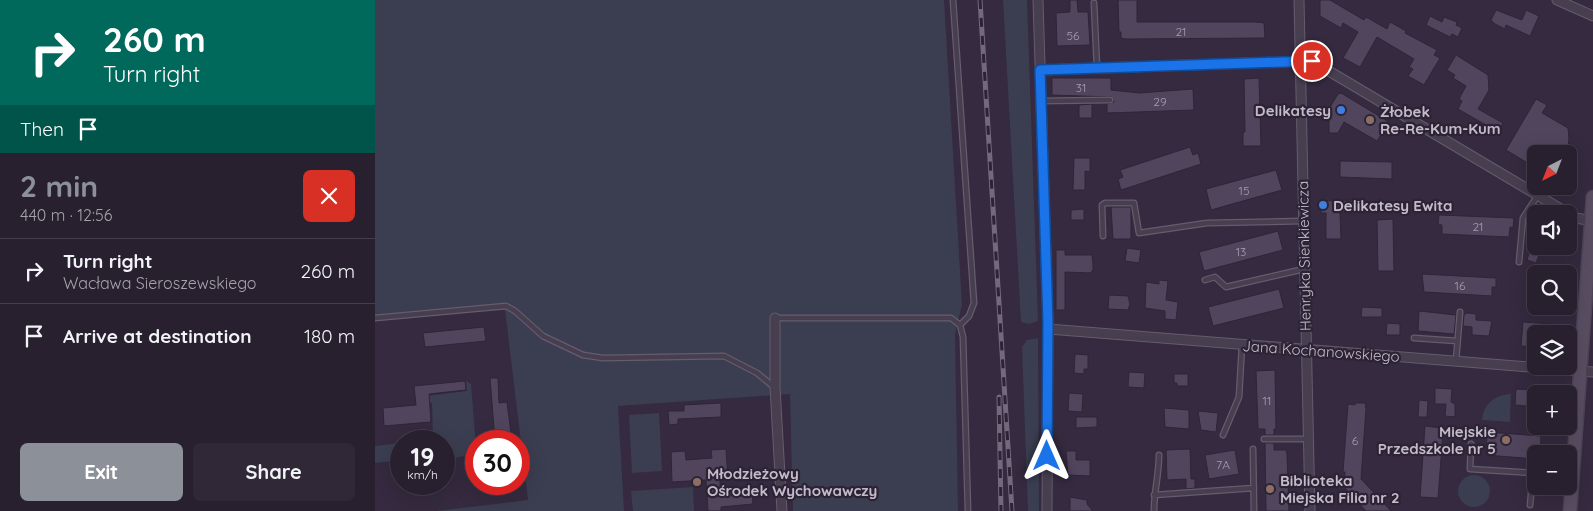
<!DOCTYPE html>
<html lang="en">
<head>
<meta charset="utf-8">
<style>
  :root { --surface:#28202f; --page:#302837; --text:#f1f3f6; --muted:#a5a3aa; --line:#443e4b; --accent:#8c9099 }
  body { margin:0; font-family:Quicksand,sans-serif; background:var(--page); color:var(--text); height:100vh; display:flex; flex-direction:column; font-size:19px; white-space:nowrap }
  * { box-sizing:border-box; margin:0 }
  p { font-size:16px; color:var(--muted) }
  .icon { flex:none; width:28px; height:28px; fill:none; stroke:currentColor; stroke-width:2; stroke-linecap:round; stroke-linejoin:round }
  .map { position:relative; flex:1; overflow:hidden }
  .panel { display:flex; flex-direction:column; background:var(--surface); width:375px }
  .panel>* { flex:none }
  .hud { background:#00695c; color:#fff; overflow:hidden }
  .needle { width:32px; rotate:222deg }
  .controls { position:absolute; left:1152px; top:145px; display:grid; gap:10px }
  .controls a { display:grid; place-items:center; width:50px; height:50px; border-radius:8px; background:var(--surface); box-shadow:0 5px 20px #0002,0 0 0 1px var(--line); font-size:25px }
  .speed { position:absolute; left:15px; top:430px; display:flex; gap:10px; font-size:25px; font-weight:700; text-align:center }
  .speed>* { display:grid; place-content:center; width:65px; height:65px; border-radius:50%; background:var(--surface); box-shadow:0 5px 20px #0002,0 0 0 1px var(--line); line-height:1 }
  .speed small { font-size:12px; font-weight:400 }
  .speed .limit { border:8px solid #d22; background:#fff; color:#111 }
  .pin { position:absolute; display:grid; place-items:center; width:42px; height:42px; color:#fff; margin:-21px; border:2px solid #fff; border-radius:50%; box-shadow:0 1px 5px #0007 }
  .me { position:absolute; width:55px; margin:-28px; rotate:0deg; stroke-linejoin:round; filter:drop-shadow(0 0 4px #0008) }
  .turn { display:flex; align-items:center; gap:18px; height:105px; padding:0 20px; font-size:22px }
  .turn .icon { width:65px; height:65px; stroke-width:2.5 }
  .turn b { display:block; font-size:35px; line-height:42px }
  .then { display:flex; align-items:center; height:48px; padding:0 20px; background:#0003; gap:10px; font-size:19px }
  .round { display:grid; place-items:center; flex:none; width:52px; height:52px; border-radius:8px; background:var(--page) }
  .summary { display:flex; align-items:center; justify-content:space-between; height:85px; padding:0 20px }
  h1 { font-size:30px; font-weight:800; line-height:38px; color:var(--accent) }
  .cta { display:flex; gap:10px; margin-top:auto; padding:10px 20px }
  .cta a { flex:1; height:58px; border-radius:8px; background:var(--accent); color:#fff; font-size:20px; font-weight:800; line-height:58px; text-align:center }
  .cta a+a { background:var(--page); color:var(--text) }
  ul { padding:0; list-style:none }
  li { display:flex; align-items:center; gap:15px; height:65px; padding:0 20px; border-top:1px solid var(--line) }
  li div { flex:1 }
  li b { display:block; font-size:19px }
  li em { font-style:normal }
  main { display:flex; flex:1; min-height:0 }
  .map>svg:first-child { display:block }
  .green { fill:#3a3e50 }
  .building { fill:#51455d; stroke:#2e2537 }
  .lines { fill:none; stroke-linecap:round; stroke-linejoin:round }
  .lane-casing { stroke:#655c6d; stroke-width:7 }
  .street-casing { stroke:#655c6d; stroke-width:11 }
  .secondary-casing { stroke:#4d4556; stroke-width:15 }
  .lane { stroke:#473e50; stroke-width:4.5 }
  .street { stroke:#473e50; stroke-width:9 }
  .secondary { stroke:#594d62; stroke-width:12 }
  .rail-casing { stroke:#73687d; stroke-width:5 }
  .rail { stroke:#2c2335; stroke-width:3; stroke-dasharray:9; stroke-linecap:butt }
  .route-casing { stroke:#114b97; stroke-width:12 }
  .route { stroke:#1a73e8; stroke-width:9 }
  .shop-dot { fill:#3f7fe0; stroke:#2c2335; stroke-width:2 }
  .education-dot { fill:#8d6e63; stroke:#2c2335; stroke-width:2 }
  .labels { text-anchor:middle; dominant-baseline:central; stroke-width:4.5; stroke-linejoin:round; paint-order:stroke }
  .number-label { font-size:12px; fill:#a69eaf }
  .poi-label { font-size:15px; font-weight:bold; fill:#c3bbca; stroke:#2c2335; text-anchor:start }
  .street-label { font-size:15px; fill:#c3bbca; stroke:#2c2335 }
</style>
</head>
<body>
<main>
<section class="panel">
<div class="hud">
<div class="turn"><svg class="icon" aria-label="right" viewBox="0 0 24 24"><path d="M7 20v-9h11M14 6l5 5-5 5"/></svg><div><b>260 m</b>Turn right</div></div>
<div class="then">Then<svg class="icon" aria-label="arrive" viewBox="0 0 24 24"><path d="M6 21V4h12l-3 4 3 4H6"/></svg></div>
</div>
<div class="summary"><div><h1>2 min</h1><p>440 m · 12:56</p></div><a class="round" style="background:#d93025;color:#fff"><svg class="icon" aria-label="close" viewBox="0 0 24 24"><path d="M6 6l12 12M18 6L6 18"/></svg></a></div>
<ul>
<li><svg class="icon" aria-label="right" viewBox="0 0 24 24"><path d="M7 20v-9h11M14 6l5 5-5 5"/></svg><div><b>Turn right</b><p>Wacława Sieroszewskiego</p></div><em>260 m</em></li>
<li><svg class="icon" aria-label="arrive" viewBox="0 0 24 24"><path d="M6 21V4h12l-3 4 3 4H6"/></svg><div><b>Arrive at destination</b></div><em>180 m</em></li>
</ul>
<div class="cta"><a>Exit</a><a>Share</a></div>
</section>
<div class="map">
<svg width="1218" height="511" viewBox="0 0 1218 511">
  <rect width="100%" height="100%" fill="#352a3f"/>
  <path class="green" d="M0 0H569L587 305 580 334 583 511H418L415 394 243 406 249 511H61L153 500 130 310 0 316Z
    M628 0H652L663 321 654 324 646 322Z
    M663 338 664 511H653L647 347 652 340Z
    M91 381 96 384 101 448C92 457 81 460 69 456V441H58L57 403 52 402V396L92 391Z
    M1136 394 1135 422 1107 420C1109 403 1120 395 1136 394Z
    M284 413 287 471 257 473 254 415Z
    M26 443V460L0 463V446Z
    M1083 491a16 16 0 1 1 32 0a16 16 0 1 1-32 0Z
    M318 487 319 511H258L256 491Z"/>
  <path class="building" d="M695 0H702L703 12H713L715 45 682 46 681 13 695 12Z
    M743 0H762V22H881L889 23 890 38 751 39 746 38V32H744Z
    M945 0H955L989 20 991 17 1012 29 1015 22 1031 31 1030 33 1062 50 1059 55 1065 58 1049 85 1033 76 1038 69 1034 67 1039 59 1002 37 985 67 968 58 983 32 968 23 966 28 945 16Z
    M1121 10 1147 20 1151 10 1164 16 1155 36 1131 25 1130 29 1120 24 1116 20Z
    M1055 16 1067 22 1069 17 1082 22 1081 25 1087 28 1083 37 1077 34 1075 37 1051 25Z
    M1081 55 1113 75 1114 90 1103 109 1128 123 1120 136 1108 129 1111 125 1083 109 1087 101 1084 99 1091 86 1078 78 1080 75 1072 70Z
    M677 78H736V90L764 93 818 89 819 110 732 113V104L739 102 737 97 677 95Z
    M884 78 886 146H868V132H870L869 79Z
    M966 93 1014 122 1002 141 969 122 963 133H954V109L963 94Z
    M1161 99 1172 105 1167 113 1193 128 1194 139 1192 154H1161V168L1131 150Z
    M717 104V118H704V105Z
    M815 147 818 155 823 153 826 164 746 190 743 179 748 177 745 170Z
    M699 158H715V172L710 171V190H698Z
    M965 161 1017 162V179L965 177Z
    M901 170 907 190 836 210 831 189Z
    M983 200 984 210 965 213 966 239H951V213H946V201Z
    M736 207H756V239H738Z
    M709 209V220H696V210Z
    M1064 215 1139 218 1138 228 1135 227 1134 237 1067 234V225L1063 224Z
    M1018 219 1019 271H1003L1002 220Z
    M903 231 908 250 829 271 824 252Z
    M1156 246H1189L1180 254 1165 253 1161 263 1152 260Z
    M752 248 766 250 764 263 750 261Z
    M681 250H690V255H717L718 264V270L715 273 690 272V310H681Z
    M1047 274 1121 278V287H1117V296L1049 292Z
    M784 280 793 281 791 300 803 302 801 320 790 319V311L770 308 771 282 784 284Z
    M904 289 909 308 838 326 833 307Z
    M734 295 753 296 755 304 753 310 733 309Z
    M987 307 1007 308V317H986Z
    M1044 311 1081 315 1079 334 1043 331Z
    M1092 313 1101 314V320L1117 321 1114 336 1097 335V327L1088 326 1089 315Z
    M1148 322 1177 324V334H1161V347L1146 346Z
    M1012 323 1025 324V335H1011Z
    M109 327 111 341 50 347 48 333Z
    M700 354 713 355V369H709V374L699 373Z
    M900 370 901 429H899V435H890V429H883L881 371Z
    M754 372 770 373 769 388 753 387Z
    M799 374H813V386H802V383H799Z
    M115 378H123L124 403 132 402 137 441H120Z
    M90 381 91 390 54 394 56 422 9 426 8 408 41 405 39 386Z
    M1060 388 1077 389 1076 402 1080 404V417L1070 416 1071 404H1060Z
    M1141 389 1161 390V407L1140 405Z
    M694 393 708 394 707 412 693 411Z
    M1044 400 1053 401 1052 417H1043Z
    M346 403V417L303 419V424L294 425 293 411H309V405Z
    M980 403H990L991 409 986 479 1016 511H991L969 487 970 472H968L973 404 980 405Z
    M789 408 814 410V429L790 427Z
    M823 411 843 413 841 432 826 430Z
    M701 417H722V427L701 428Z
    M1050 426 1066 428V433H1068L1063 498 1045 497Z
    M1112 432 1166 436 1165 454H1161V459L1111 455Z
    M890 443H899V450H911L912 454 914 511H891Z
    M351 449 353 479H345V494L377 493 378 504 346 507V511H333L331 480 297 482 296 452 310 451 311 460 337 458 336 450Z
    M815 449 816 479H820V488L811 489V479L792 480 791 450Z
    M860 450 864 474 834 479 830 455Z
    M691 451H701V460H715V476L693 475Z
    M695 497 712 500V504L718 511H695Z"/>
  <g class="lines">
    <defs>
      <path id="lane" d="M578 0 599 303 594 316 585 325
        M719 3 722 68
        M666 101 735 100
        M728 236 727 205 730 203H759L764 233 832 223 928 221
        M1144 262 1148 218 1163 195
        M830 280 840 277 851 287 929 269
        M0 318 131 306 140 311 168 336 208 355 228 358 349 356 382 373 399 387
        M400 318H576L585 325 588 337 593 511
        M1039 338 1082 341
        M1081 361 1085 312
        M848 435 864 397 867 345
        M889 439H933
        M1096 444 1095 469 1161 473
        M878 449 879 511
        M779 495 879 488
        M1155 505 1158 473
        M779 511C779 491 784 475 784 455"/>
      <path id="street" d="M663 0 673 323 672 511
        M924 0 935 511
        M1182 0 1218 16
        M665 70 937 61 1201 218 1218 221
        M400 318V387L407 511
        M673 329 1218 372"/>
      <path id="secondary" d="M1195 511 1218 197"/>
    </defs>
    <use href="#lane" class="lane-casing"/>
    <use href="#street" class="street-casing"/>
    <use href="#secondary" class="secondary-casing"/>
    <use href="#lane" class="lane"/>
    <use href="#street" class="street"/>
    <use href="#secondary" class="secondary"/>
    <defs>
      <path id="rail" d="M605 0 637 511
        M624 397 626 511"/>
    </defs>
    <use href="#rail" class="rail-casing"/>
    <use href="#rail" class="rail"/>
  </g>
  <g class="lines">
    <defs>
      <path id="route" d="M672 456 673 323 665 70 937 61"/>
    </defs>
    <use href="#route" class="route-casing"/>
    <use href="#route" class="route"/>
  </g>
  <g class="shop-dot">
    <circle cx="966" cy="110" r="5"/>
    <circle cx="948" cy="205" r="5"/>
  </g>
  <g class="education-dot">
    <circle cx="995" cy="120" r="5"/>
    <circle cx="1131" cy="440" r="5"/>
    <circle cx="322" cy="482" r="5"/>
    <circle cx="895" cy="489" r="5"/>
  </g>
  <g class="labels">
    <g class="number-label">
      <text x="806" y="31">21</text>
      <text x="698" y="35">56</text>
      <text x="706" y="87">31</text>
      <text x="785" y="101">29</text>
      <text x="869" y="190">15</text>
      <text x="1103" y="226">21</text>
      <text x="866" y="251">13</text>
      <text x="1085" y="285">16</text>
      <text x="892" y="400">11</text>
      <text x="980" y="440">6</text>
      <text x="848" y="464">7A</text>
    </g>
    <g class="poi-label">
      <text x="956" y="110" text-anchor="end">Delikatesy</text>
      <text x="1005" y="111">Żłobek<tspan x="1005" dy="17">Re-Re-Kum-Kum</tspan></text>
      <text x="958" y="205">Delikatesy Ewita</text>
      <text x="1121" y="431" text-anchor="end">Miejskie<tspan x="1121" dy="17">Przedszkole nr 5</tspan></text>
      <text x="332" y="473">Młodzieżowy<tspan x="332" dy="17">Ośrodek Wychowawczy</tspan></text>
      <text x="905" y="480">Biblioteka<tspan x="905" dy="17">Miejska Filia nr 2</tspan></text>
    </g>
    <g class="street-label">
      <text transform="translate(929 256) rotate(-91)">Henryka Sienkiewicza</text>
      <text transform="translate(946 351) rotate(4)">Jana Kochanowskiego</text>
    </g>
  </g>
</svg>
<div class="controls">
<a><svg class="needle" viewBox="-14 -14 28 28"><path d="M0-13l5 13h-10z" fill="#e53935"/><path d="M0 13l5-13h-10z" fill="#a5a3aa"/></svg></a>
<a><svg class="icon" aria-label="sound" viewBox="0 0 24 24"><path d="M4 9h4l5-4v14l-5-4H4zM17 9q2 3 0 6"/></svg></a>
<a><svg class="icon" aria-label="search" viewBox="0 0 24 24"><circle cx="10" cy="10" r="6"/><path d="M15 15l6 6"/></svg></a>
<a><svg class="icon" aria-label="layers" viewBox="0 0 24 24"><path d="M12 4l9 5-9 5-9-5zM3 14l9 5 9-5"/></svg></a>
<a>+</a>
<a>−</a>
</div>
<div class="speed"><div>19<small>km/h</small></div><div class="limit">30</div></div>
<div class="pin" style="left:937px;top:61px;background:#d93025"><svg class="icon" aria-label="arrive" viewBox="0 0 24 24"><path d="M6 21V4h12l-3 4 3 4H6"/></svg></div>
<svg class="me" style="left:672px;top:456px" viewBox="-20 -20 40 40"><path d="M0-17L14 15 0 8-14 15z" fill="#1a73e8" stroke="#fff" stroke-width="4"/></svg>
</div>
</main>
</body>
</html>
